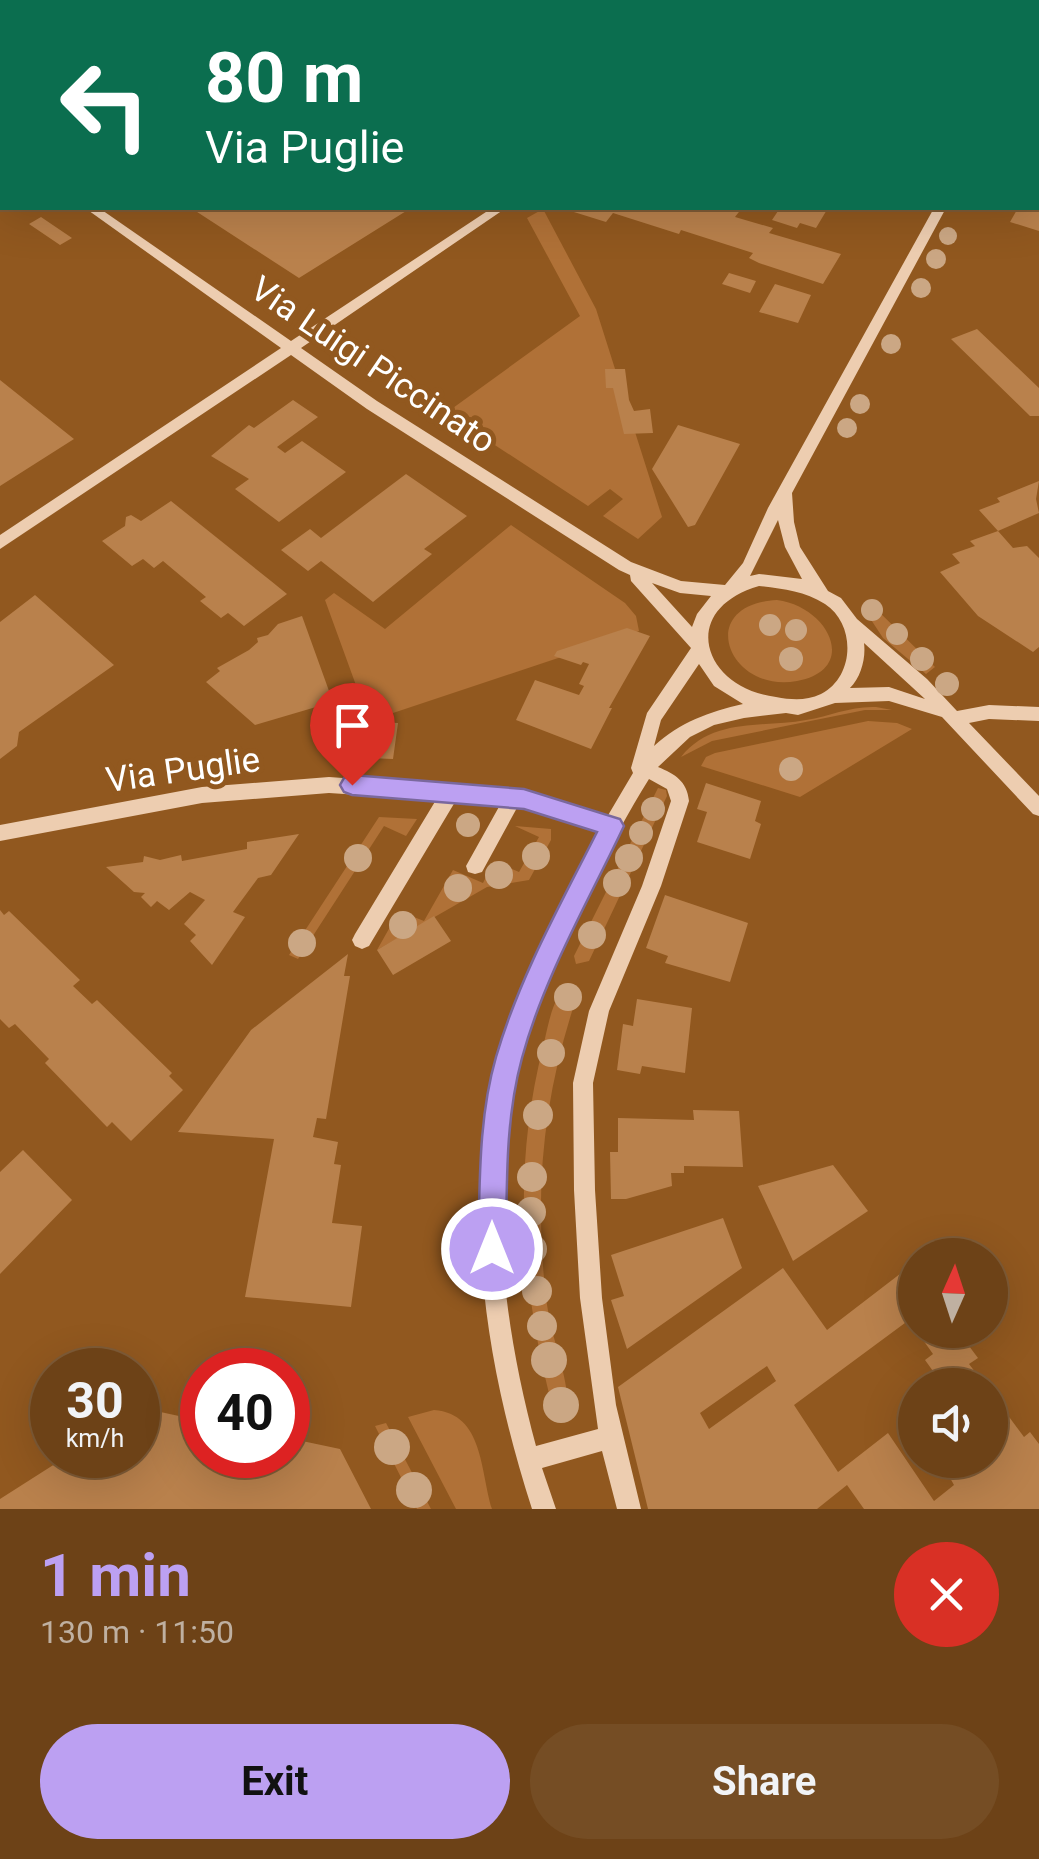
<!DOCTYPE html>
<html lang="en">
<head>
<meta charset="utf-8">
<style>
  :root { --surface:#6d4217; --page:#754d24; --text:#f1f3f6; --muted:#bfb0a1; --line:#7f5b36; --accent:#bca0f2 }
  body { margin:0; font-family:Roboto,sans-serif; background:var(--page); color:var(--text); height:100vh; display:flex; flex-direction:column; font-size:38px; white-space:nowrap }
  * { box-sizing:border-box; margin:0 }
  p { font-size:32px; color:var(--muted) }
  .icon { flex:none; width:55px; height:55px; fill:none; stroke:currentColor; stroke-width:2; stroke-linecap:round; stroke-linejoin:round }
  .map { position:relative; height:1509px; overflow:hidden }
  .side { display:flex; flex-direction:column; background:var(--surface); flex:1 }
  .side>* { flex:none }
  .hud { position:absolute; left:0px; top:0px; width:1040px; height:210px; box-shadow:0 10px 40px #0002,0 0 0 2px var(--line); background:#0b6e4f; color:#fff; overflow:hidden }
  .needle { width:65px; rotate:3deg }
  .tools { position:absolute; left:898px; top:1238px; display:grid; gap:20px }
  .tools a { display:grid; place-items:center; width:110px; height:110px; border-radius:50%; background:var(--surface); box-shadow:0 10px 40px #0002,0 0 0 2px var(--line); font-size:50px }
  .speed { position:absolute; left:30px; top:1348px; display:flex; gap:20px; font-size:50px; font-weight:700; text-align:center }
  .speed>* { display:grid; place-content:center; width:130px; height:130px; border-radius:50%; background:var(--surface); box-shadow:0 10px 40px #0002,0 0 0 2px var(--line); line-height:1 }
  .speed small { font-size:25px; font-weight:400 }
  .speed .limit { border:15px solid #d22; background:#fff; color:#111 }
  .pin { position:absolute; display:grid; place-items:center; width:85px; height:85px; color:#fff; margin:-102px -42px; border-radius:50% 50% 50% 0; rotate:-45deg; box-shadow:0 0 10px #0007 }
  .pin .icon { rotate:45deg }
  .me { position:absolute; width:110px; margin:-55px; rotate:0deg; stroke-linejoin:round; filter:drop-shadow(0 0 8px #0008) }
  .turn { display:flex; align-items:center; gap:35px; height:210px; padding:0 40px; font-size:45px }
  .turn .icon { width:130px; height:130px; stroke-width:2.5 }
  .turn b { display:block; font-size:70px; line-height:85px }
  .round { display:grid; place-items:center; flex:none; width:105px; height:105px; border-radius:52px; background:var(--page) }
  .summary { display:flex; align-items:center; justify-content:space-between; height:170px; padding:0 40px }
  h1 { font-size:60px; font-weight:700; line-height:75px; color:var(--accent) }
  .button { display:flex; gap:20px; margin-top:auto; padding:20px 40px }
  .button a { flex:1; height:115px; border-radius:60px; background:var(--accent); color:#111; font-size:40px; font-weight:700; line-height:115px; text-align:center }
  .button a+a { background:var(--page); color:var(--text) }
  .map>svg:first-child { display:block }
  .green { fill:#b07137 }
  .building { fill:#b9814c; fill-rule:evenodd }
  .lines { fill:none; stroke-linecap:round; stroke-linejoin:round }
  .minor { fill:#edcdb0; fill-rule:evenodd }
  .tree { fill:#cba784 }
  .route { fill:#bca0f2; stroke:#7a689d; stroke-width:2.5 }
  .labels { text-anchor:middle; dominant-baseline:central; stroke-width:10; stroke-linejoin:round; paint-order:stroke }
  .street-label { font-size:35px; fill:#fff; stroke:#91581f }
</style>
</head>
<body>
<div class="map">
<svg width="1039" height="1509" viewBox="0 0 1039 1509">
  <rect width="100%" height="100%" fill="#91581f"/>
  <path class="green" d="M543 209 596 309 662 517 638 539 603 516 623 499 610 489 588 506 446 413 580 316 527 218Z
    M511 525 625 603 636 616 639 631 369 721 325 600 334 593 385 629Z
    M777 600C830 607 859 670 797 681 729 694 693 605 777 600Z
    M870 603 935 667 926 674 883 638 862 606Z
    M876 707 892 710H865L712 741 681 757C713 717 763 728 806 720 831 716 850 706 876 707Z
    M868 721 897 723 912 729 800 797 701 766 706 757 715 753Z
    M658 788 666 790 667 796 589 961 576 964 574 956Z
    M379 817 417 819 406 836 384 826 298 959 289 955Z
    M515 826 551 829V840L529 880 487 887 377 950 399 911 424 921 453 870 483 883 494 861 519 872 539 837Z
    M569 985 574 986 577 996C549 1079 537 1161 542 1248 543 1271 545 1294 549 1317 553 1340 574 1396 566 1415L561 1416 553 1409C521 1287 512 1170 543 1047 548 1028 552 995 569 985Z
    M434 1410C484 1414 480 1471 492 1509H456L408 1417Z
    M386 1423 431 1509H417L375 1426Z"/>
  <path class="building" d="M191 208H411L299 278Z
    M561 208H742L735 217 773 228 769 233 841 254 823 284 759 263 749 258 753 253 681 230 679 234 613 213 606 222Z
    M780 208H828L816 228 800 223 797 228 772 220Z
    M1018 208H1039V231L1010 222Z
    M41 217 72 238 60 245 29 224Z
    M729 273 756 281 750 293 722 284Z
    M775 284 811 295 798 323 759 312Z
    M977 329 1039 388V416H1030L951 339Z
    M605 369H625L629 400 634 411 650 409 653 433 624 434 613 388H606Z
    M0 380 74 439 0 486Z
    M293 400 318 417 277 447 285 453 302 441 346 472 279 522 235 489 249 479 211 456 249 425 254 428Z
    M678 425 740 444 695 525 688 527 652 469Z
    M406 474 467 516 424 549 432 554 373 602 321 561 308 571 281 550 310 529 321 538Z
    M1039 481 1036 499 1039 513 998 531 979 510 1000 502 997 498Z
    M171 501 271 581 287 594 244 626 228 613 221 618 200 601 206 597 163 561 154 568 143 559 132 566 102 541 125 526 126 517 131 515 141 521Z
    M998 531 1013 548 1027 546 1039 558V647L1033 652 978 616 940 572 960 563 952 554 975 546 970 541Z
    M35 595 114 665 19 732 17 746 0 759V622Z
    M302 616 333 702 255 725 206 682 220 671 217 668 249 650 258 642 257 638 268 635 278 624Z
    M627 628 650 636 609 708H612L591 749 516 720 535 680 579 695 584 686 579 684 589 664 583 662 581 665 554 656 557 651Z
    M374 722 398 723 393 759 369 758Z
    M706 783 761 801 755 821 761 824 750 859 697 842 707 812 697 809Z
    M299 834 271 875 258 878 233 912 245 917 212 965 190 941 196 935 184 924 205 900 190 892 169 910 157 901 151 907 141 897 145 893 134 892 106 867 143 862 144 856 160 860 181 855 182 861 247 849V842Z
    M665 895 748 923 730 982 665 963 668 956 646 948Z
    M0 910 4 915 9 911 80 980 73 986 92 1004 97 1000 172 1073 169 1076 183 1090 131 1141 112 1122 107 1127 45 1063 49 1059 15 1024 9 1028 0 1019Z
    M434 916 451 941 393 975 377 950Z
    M348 954 344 976H350L326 1119 317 1118 313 1137 338 1142 334 1164 341 1165 332 1223 362 1226 351 1307 245 1297 274 1139 178 1132 251 1030Z
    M637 999 692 1008 685 1073 642 1066 640 1074 617 1070 623 1024 633 1026Z
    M693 1110 739 1111 743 1167 684 1166V1173H671L672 1186 626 1199H611L610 1152H618V1118L694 1120Z
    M23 1150 72 1200 0 1274V1172Z
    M833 1165 868 1211 793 1261 758 1186Z
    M723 1218 742 1268 627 1349 611 1300 624 1296 611 1255Z
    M909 1267 915 1274V1329L909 1320 794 1405 838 1472 888 1433 934 1501 954 1485 940 1460H990V1391L1024 1437 1030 1432 1039 1444V1509H864L847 1485 817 1509H648L618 1387 783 1268 827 1330ZM767 1366 776 1381 709 1429 700 1413Z
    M916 1330H957L978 1358 969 1364 985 1385H943L925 1360 933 1354Z
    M142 1408 202 1421V1455H288V1438L340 1449 371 1509H0V1499L69 1455H138V1411Z"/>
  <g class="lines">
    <path class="minor" d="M0 140 2 141V150L0 149Z
      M85 208H99L291 341 492 208H506L301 348 377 401 631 562 681 581 725 585 743 563 768 508 934 208H946L792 493 794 522 800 547 828 591 841 598 857 619 927 679 957 711 989 705 1039 707V721L989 719 969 723 1039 796V816L1033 814 942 717 889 701 835 703 798 715 786 713 744 718 714 725 690 737 658 767C675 774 687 781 689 801L661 886 609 1011 593 1083 595 1190 602 1298 616 1405 641 1509H617L602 1451 542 1468 556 1509H532C483 1357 458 1193 505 1038 527 965 565 897 600 830L518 806 482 872 475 874 468 872 466 866 500 805 455 802 369 946 362 949 355 946 352 940 355 934 436 800 329 793 202 803 0 841V825L202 787 329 777 524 791 607 817 633 773 631 768 647 713 691 648 631 581 630 575 619 570 367 409 291 355 0 549V535L281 348ZM778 520 785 547 802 579 759 574 750 576ZM652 583 680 593 711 596 697 614 692 627ZM759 586C783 589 804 591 825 604 856 624 855 677 821 694 806 701 792 700 776 697 703 688 677 610 759 586ZM864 643 925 699 889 687 850 688C861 677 866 658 864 643ZM699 664 714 686 743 704C709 712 680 722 654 746L661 720ZM649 779 667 789 671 801 642 886 589 1011 573 1083 574 1190 580 1298 598 1429 536 1446C500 1313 484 1167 526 1033 543 979 568 929 593 879 611 846 628 812 649 779Z"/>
  </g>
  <g class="tree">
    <circle cx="948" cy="236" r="9"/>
    <circle cx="936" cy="259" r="10"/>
    <circle cx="921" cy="288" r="10"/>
    <circle cx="891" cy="344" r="10"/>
    <circle cx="860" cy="404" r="10"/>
    <circle cx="847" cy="428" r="10"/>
    <circle cx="872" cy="610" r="11"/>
    <circle cx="770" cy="625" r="11"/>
    <circle cx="796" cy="630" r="11"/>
    <circle cx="897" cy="634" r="11"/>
    <circle cx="791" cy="659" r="12"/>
    <circle cx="922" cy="659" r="12"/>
    <circle cx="947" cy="684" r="12"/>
    <circle cx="791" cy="769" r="12"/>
    <circle cx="653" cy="809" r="12"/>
    <circle cx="468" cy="825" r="12"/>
    <circle cx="641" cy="833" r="12"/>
    <circle cx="536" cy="856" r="14"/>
    <circle cx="358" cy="858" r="14"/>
    <circle cx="629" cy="858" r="14"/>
    <circle cx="499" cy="875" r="14"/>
    <circle cx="617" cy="883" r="14"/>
    <circle cx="458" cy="888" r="14"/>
    <circle cx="403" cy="925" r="14"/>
    <circle cx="592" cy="935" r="14"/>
    <circle cx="302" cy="943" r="14"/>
    <circle cx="568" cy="997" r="14"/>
    <circle cx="551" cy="1053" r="14"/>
    <circle cx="538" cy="1115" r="15"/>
    <circle cx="532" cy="1177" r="15"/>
    <circle cx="531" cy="1212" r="15"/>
    <circle cx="532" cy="1249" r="15"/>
    <circle cx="537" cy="1291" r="15"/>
    <circle cx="542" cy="1326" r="15"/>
    <circle cx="549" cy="1360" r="18"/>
    <circle cx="561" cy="1405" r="18"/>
    <circle cx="392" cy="1447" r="18"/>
    <circle cx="414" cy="1490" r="18"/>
  </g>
  <path class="route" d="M352 775 524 789 620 819 624 826C588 902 544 977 522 1058 505 1120 507 1185 506 1249L502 1259 492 1263 482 1259 478 1249C480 1185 478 1119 496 1057 519 978 560 905 597 832L524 809 352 795 344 792 340 785 344 778Z"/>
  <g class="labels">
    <g class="street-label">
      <text transform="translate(373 365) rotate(34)">Via Luigi Piccinato</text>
      <text transform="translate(183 770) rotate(-8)">Via Puglie</text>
    </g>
  </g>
</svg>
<div class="tools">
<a><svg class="needle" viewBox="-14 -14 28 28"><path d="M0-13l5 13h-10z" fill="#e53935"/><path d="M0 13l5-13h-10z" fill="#bfb0a1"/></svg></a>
<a><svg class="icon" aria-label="sound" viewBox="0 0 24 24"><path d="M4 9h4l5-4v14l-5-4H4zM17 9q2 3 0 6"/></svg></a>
</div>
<div class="speed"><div>30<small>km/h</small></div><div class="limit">40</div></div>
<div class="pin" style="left:352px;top:785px;background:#d93025"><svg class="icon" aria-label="arrive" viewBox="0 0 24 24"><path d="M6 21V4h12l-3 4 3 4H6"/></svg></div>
<svg class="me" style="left:492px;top:1249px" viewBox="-20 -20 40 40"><circle r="17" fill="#bca0f2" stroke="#fff" stroke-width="3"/><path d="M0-11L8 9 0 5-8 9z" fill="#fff"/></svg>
<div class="hud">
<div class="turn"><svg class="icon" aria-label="left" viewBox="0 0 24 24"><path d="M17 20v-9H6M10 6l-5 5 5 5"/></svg><div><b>80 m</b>Via Puglie</div></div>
</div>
</div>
<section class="side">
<div class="summary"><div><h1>1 min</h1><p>130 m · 11:50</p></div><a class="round" style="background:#d93025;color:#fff"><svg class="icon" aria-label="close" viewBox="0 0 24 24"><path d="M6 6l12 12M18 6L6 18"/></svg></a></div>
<div class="button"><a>Exit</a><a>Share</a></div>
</section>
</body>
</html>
